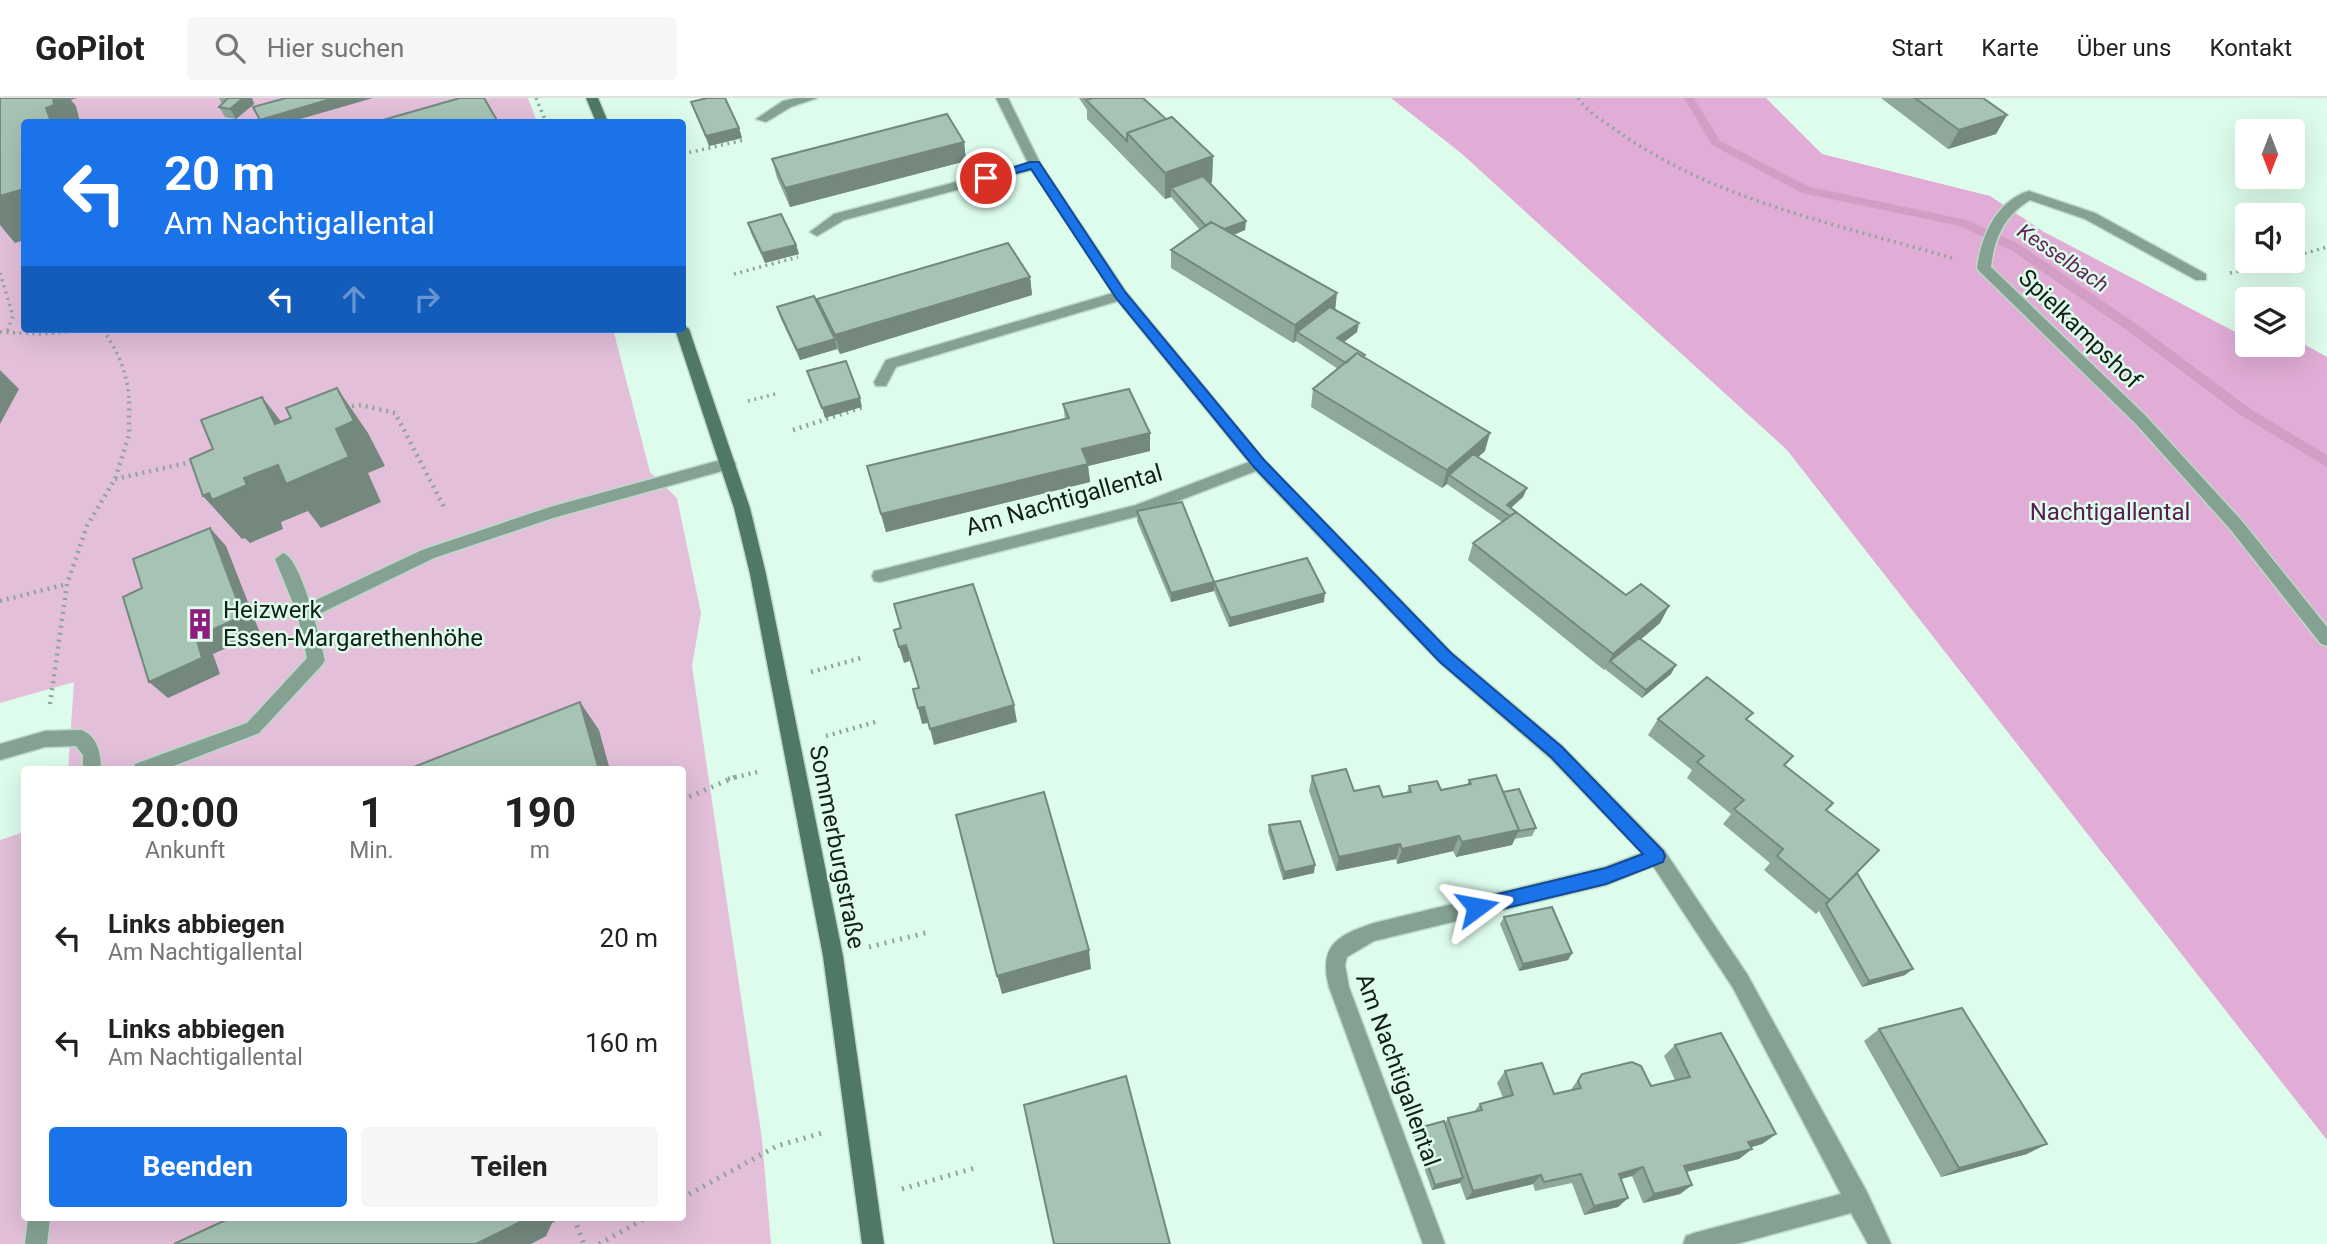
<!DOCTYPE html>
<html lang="de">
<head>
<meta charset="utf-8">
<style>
  :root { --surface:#fff; --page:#f6f6f6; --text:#222; --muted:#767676; --line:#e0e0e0; --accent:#1a73e8 }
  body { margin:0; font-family:Roboto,sans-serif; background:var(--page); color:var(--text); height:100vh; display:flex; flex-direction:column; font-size:26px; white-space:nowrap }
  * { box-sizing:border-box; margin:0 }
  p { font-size:23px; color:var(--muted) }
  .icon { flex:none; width:38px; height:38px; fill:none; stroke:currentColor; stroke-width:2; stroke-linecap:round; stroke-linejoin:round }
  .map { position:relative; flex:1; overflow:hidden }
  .sheet { position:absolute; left:21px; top:668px; width:665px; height:455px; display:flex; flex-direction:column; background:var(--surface); border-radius:7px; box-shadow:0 7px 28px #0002 }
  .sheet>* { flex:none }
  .banner { position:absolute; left:21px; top:21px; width:665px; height:214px; border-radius:7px; box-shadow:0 7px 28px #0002; background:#1a73e8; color:#fff; overflow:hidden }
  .needle { width:46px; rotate:180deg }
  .fabs { position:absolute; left:2235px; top:21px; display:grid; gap:14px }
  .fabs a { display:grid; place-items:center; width:70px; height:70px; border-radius:7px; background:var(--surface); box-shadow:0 7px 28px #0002; font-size:35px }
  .pin { position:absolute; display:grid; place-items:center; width:60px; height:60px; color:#fff; margin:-30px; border:4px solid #fff; border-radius:50%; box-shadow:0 2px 7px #0007 }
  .me { position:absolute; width:77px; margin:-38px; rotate:77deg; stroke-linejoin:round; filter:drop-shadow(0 0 5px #0008) }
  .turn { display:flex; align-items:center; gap:24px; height:147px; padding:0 28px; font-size:32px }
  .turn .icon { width:91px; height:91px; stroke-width:2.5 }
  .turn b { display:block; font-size:49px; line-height:60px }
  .lanes { display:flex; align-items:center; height:66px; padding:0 28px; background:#0003; justify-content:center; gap:35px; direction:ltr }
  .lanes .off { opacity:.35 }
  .eta { display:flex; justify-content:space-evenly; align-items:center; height:119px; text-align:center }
  .eta b { font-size:42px; font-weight:700; line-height:49px }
  .button { display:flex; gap:14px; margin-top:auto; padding:14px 28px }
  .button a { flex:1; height:80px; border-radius:7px; background:var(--accent); color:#fff; font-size:28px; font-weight:700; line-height:80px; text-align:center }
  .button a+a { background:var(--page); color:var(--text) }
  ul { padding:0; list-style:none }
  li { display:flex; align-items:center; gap:21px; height:105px; padding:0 28px }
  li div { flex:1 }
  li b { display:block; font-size:26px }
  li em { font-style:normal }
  header { display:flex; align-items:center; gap:42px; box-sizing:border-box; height:98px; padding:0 35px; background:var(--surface); border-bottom:2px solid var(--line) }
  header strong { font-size:33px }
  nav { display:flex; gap:38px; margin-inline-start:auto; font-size:24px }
  .search { width:490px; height:63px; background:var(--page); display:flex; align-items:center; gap:18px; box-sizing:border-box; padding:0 24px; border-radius:7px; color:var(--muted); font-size:26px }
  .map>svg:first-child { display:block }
  .green { fill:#e3bfda }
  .forest { fill:#e1acd5 }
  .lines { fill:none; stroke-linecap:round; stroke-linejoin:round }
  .stream { fill:#d39ec6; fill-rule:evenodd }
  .lane-casing { stroke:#bdd9ca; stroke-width:3 }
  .street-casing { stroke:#bdd9ca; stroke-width:3 }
  .secondary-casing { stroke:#bdd9ca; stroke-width:3 }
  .path-far2 { stroke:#8ea599; stroke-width:3.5; stroke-dasharray:2 4.5; stroke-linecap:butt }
  .path-far1 { stroke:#8ea599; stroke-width:4.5; stroke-dasharray:2 5; stroke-linecap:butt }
  .path { stroke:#8ea599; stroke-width:5; stroke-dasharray:2 6; stroke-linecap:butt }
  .lane { fill:#85a192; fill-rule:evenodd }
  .street { fill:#85a192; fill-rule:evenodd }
  .secondary { fill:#507965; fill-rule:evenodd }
  .wall { fill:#8fa89b }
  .shaded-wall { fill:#74887e }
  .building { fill:#a6c3b4; stroke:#74887e; stroke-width:2 }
  .route { fill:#1a73e8; stroke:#114b97; stroke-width:2 }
  .labels { text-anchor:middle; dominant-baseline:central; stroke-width:5; stroke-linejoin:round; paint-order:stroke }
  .far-water-label { font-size:21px; font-style:italic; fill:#642559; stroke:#ddfcec }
  .street-label { font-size:24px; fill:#141f19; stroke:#ddfcec }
  .park-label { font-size:24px; fill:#5a1c50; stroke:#ddfcec }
  .poi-label { font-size:24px; fill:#141f19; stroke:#ddfcec; text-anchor:start }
</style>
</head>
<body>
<header>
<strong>GoPilot</strong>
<div class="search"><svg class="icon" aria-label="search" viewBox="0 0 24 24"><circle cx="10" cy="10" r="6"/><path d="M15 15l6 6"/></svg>Hier suchen</div>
<nav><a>Start</a><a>Karte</a><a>Über uns</a><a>Kontakt</a></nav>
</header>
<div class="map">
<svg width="2327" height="1146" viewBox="0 0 2327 1146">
  <rect width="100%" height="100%" fill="#ddfcec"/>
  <path class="green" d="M0 0H528L537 24H24V231H613L650 374 677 400 701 515 692 568 762 1041 771 1146H0V742L24 734V1120H682V672H68L74 584 0 605Z"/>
  <path class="forest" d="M1391 0H1766L1822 56 1990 98 2044 134 2247 240V247H2259L2270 252 2274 247H2292L2293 240 2327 259V1042L1787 352 1461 55Z"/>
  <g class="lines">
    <path class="stream" d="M1684 0H1694L1720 43 1810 89 1967 122 2019 146 2135 225 2249 310 2327 357V369L2239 316 2125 231 2011 152 1960 128 1802 95 1712 47Z"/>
    <defs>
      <path id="lane" d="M2029 93 2095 115 2206 176V182H2196L2085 121 2030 102C2005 117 1994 140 1991 169L2146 318 2242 423 2327 529V548L2321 546 2230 431 2136 326 1979 173 1977 170C1981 139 1996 103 2029 93Z
        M283 455C302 461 320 542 325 562L322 567 259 635 163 672H133L135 666 247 625 307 560 297 515 275 461Z"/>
      <path id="street" d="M796 0H817L791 9 766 24 756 21 783 3Z
        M996 0H1008L1041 67 1126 194 1264 362 1451 554 1562 648 1664 752 1747 876 1867 1094 1891 1146H1868L1851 1115 1737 1146H1683L1686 1138 1694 1135 1841 1096 1733 890 1653 768 1606 787 1374 843 1347 859 1345 867 1349 889 1445 1146H1423L1329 889C1318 847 1338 837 1374 825L1605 769 1642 755 1550 660 1439 564 1256 373 1139 418 880 484 874 483 872 478 874 473 880 472 1136 407 1249 364 1118 203 896 269 886 288H876L874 284 886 262 1113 195 1032 72 844 122 817 138 810 134 834 116 1028 65Z
        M728 360 733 362 736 366 733 370 553 420 434 460 311 520 305 522 297 515 299 510 422 452 550 409Z
        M81 632C98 638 101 656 101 672H83V657L76 648 45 649 0 662V646L45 633Z
        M28 1120H50L47 1146H25Z"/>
      <path id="secondary" d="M586 0H598L608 24H596Z
        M682 226 689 231 750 410 766 476 843 858 884 1146H862L823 858 750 476 734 410 675 231H682Z"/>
    </defs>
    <use href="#lane" class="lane-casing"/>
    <use href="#street" class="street-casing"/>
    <use href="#secondary" class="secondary-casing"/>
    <path class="path-far2" d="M536 0 546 24
      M1578 0C1589 16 1608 26 1623 37 1721 104 1840 127 1952 160
      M683 56 744 42
      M2292 159 2327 149
      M0 175 13 218 7 234
      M2230 175 2281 163
      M734 176 798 159
      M103 232C118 253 129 278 129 305
      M0 234 41 236 104 231
      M748 303 779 295"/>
    <path class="path-far1" d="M345 309 361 307 395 315 444 409
      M793 332 866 308
      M115 381 196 363
      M0 503 67 486
      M811 574 861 560
      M50 606 67 486 87 428 115 381 129 337V303
      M826 638 879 623
      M728 681 762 673"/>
    <path class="path" d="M682 702 735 679
      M869 849 929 834
      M902 1091 975 1070
      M682 1100 777 1048 822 1035
      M574 1120 584 1146
      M599 1146 646 1120"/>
    <use href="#lane" class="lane"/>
    <use href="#street" class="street"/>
    <use href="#secondary" class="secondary"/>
  </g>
  <path class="wall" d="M219 0H252L254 6 236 21 225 19 219 9 222 6Z
    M1079 0H1143L1166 21 1213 58 1212 84 1210 85 1246 123 1245 132 1234 137 1335 212 1357 234 1344 244 1485 353 1478 359 1527 390 1523 399 1511 410 1626 497 1669 508 1660 525 1641 541 1671 576 1642 600 1606 572V571L1604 572 1468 462 1473 445 1502 424 1447 386 1442 390 1311 309 1313 291 1338 271 1296 243 1293 245 1171 170V152L1200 132 1171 99 1165 101 1087 21V12Z
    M1881 0H1983L2007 17 1996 36 1948 51Z
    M691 4 739 30 742 40 709 48Z
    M964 44 966 63 790 109 777 80 772 61Z
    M748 125 796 147 799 156 765 165 751 135Z
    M1030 179 1032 197 840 256 837 251 800 262 780 219 777 209 819 210 817 201Z
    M1063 306 1150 353 1088 368 1090 384 886 434 867 368 1065 321Z
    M1137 413 1214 484 1324 504 1229 529 1214 493 1171 504 1137 423Z
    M1658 621 1748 623 1793 658 1785 668 1827 712 1851 781 1905 877 1862 889 1819 813 1816 816 1764 772 1770 765 1723 726 1731 716 1687 680 1692 672 1648 637Z
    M1312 678 1354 693 1383 699 1407 694 1409 688 1441 692 1467 687 1469 682 1503 694 1536 730 1532 738 1514 741 1512 747 1456 759 1453 753 1397 766 1396 761 1336 773 1309 693Z
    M1269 727 1314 775 1283 782 1268 734Z
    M1504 819 1572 855 1568 862 1519 873 1500 826Z
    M1879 931 2027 1056 1941 1079 1864 943Z
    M1675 947 1776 1036 1762 1046 1751 1049 1752 1051 1739 1061 1687 1074 1692 1087 1680 1096 1643 1105 1632 1078 1621 1081 1628 1100 1618 1109 1584 1117 1572 1085 1535 1093 1533 1086 1466 1102 1460 1085 1432 1092 1412 1036 1415 1031 1444 1026 1448 1020 1474 1014 1480 1006 1503 1000 1497 985 1505 973 1554 996 1570 993 1582 976 1651 988 1675 982 1664 958Z"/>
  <path class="shaded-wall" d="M53 0H77L71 2 76 8 80 24H51L46 10Z
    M243 0H252L254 6 236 21 230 11Z
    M334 0H373L290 24H261L260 22Z
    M2007 17 1996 36 1948 51 1959 32Z
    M739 30 742 40 709 48 706 38Z
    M964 44 966 63 790 109 785 90Z
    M1213 58 1212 84 1178 97 1171 90V99L1165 101V75Z
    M24 91V142L15 145 0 127V98Z
    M1246 123 1245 132 1229 138 1223 131Z
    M796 147 799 156 765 165 762 155Z
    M1030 179 1032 197 840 256 835 237Z
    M1337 195 1335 214 1297 234 1296 243 1293 245 1295 227Z
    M1359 225 1357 234 1336 250 1337 240Z
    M835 241 837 251 800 262 797 252Z
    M0 272 19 291 0 326Z
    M337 290 368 335 385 368 368 375 381 404 321 430 308 413 281 424 283 431 250 445 245 440 242 441 203 398 244 380 336 331Z
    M262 299 297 344 275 326Z
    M860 300 862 309 825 320 822 310Z
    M1150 335V353L1088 368 1090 384 886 434 881 416 1082 351Z
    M1490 335 1485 353 1454 380 1449 377 1447 386 1442 390 1447 372Z
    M1527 390 1523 399 1505 415 1507 407Z
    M210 430 226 448 260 535 213 556 220 576 168 600 149 584 196 539Z
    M1214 484V493L1171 504V495Z
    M1325 495 1324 504 1229 529 1230 520Z
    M1669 508 1660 525 1613 565 1610 563 1604 572 1613 556Z
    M906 547 910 563 904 565 899 549Z
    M1676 567 1671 576 1642 600 1646 592Z
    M580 604 599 632 610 672H599Z
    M1014 607 1017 624 934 647 930 631Z
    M924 609 928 625 922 626 918 610Z
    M1519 732 1512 747 1456 759 1462 744Z
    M1459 738 1453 753 1397 766 1402 751Z
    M1400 746 1396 761 1336 773 1339 759Z
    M1315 767 1314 775 1283 782 1284 774Z
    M1089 852 1091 871 1002 896 997 878Z
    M1572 855 1568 862 1519 873 1523 866Z
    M1913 871 1905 877 1862 889 1869 883Z
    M1776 1036 1762 1046 1735 1054 1748 1044Z
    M2047 1046 2027 1056 1941 1079 1959 1070Z
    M1752 1051 1739 1061 1672 1077 1684 1068Z
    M1643 1069 1632 1078 1608 1085 1619 1076Z
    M1541 1077 1533 1086 1466 1102 1473 1093Z
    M1463 1080 1460 1085 1432 1092 1435 1087Z
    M1692 1087 1680 1096 1643 1105 1654 1096Z
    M1628 1100 1618 1109 1584 1117 1594 1108Z
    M521 1120H562L552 1125 546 1138 531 1146H476Z"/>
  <path class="building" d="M0 0H53L54 7 46 10 51 24H24V91L0 98Z
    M228 0H243L230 11 219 9Z
    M286 0H334L260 22 253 9Z
    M460 0H484L498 24H376Z
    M707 0H725L739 30 706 38 691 4Z
    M1093 0H1143L1166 21 1127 35V43L1086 2Z
    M1915 0H1983L2007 17 1959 32Z
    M947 16 964 44 785 90 772 61Z
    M1172 19 1213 58 1165 75 1127 35Z
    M1203 78 1246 123 1224 131 1211 124 1206 128 1171 90Z
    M781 116 796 147 762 155 748 125Z
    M1211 124 1337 195 1295 227 1171 152Z
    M1008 145 1030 179 835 237 817 201Z
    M814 198 835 241 797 252 777 209Z
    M1330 209 1359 225 1337 240 1365 257 1363 259 1357 255 1346 265 1297 234Z
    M1357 255 1490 335 1447 372 1313 291Z
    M846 263 860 300 822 310 807 273Z
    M337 290 354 323 336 331 349 359 286 386 278 367 244 380 247 387 212 402 209 395 203 398 190 361 213 351 201 322 262 299 275 326 291 320 286 310Z
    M1129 291 1150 335 1082 351 1088 366 881 416 867 368 1069 320 1063 306Z
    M1473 356 1527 390 1507 407 1516 414 1510 418 1449 377Z
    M1182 404 1214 484 1307 460 1325 495 1230 520 1214 484 1171 495 1137 413Z
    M1516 414 1626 497 1641 486 1669 508 1613 556 1473 445Z
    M210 430 243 518 196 539 202 560 149 584 123 499 142 490 133 461Z
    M973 486 1014 607 930 631 924 609 918 610 913 591 919 590 906 547 899 549 894 532 901 530 894 506Z
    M1639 540 1676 567 1646 592 1610 563Z
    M1707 579 1753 615 1746 621 1793 658 1784 667 1833 705 1826 712 1879 752 1830 802 1777 758 1783 751 1734 711 1744 702 1697 664 1704 658 1658 621Z
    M580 604 599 672H406Z
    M1346 671 1354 693 1379 688 1383 699 1411 694 1409 688 1437 683 1441 692 1471 686 1469 682 1496 677 1519 732 1462 744 1459 738 1402 751 1400 746 1339 759 1312 678Z
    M1519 691 1536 730 1518 733 1519 732 1503 694Z
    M1044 694 1089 852 997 878 956 717Z
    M1300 723 1315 767 1284 774 1269 727Z
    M1857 775 1913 871 1869 883 1826 806Z
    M1552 809 1572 855 1523 866 1504 819Z
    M1962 910 2047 1046 1959 1070 1879 931Z
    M1721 935 1776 1036 1748 1044 1752 1051 1684 1068 1692 1087 1654 1096 1643 1069 1619 1076 1628 1100 1594 1108 1581 1076 1544 1084 1541 1077 1473 1093 1448 1020 1482 1012 1480 1006 1513 997 1505 973 1542 965 1554 996 1581 990 1578 983 1582 976 1632 964 1641 968 1651 988 1690 979 1675 947Z
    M1126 978 1170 1146H1054L1024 1007Z
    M1444 1023 1463 1080 1435 1087 1415 1031Z
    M230 1120H521L520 1124 476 1146H174Z"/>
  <path class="route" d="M1030 64H1039L1125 194 1264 362 1451 555 1562 649 1663 753 1665 758 1663 764 1606 786 1477 817 1471 815 1468 809 1471 803 1477 801 1606 770 1643 756 1551 659 1440 564 1254 369 1116 200 1031 71 986 83 980 80Z"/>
  <defs>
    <symbol id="building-bare" viewBox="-9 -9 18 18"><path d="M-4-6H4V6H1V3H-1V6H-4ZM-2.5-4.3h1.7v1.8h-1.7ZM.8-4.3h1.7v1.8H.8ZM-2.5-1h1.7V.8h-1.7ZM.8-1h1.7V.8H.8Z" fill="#8e1b7d" stroke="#ddfcec" stroke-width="2.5" paint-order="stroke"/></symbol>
  </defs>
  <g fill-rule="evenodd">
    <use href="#building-bare" x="178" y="504" width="44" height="44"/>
  </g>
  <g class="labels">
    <g class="far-water-label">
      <text transform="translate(2063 160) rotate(34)">Kesselbach</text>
    </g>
    <g class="street-label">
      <text transform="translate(2080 231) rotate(44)">Spielkampshof</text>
      <text transform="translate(1064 402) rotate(-16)">Am Nachtigallental</text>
      <text transform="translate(837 749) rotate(79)">Sommerburgstraße</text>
      <text transform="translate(1398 972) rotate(70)">Am Nachtigallental</text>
    </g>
    <g class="park-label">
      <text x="2110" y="414">Nachtigallental</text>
    </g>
    <g class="poi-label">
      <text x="223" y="512">Heizwerk<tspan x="223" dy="28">Essen-Margarethenhöhe</tspan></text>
    </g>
  </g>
</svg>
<div class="fabs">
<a><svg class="needle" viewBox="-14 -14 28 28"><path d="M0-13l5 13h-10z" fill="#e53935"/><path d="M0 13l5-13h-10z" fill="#767676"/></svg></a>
<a><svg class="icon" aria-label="sound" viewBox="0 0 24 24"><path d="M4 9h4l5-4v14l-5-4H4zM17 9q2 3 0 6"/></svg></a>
<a><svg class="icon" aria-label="layers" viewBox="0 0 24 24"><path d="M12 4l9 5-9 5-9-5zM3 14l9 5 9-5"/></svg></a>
</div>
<div class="pin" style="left:986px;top:80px;background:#d93025"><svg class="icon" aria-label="arrive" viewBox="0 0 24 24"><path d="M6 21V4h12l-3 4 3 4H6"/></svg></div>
<svg class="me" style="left:1477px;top:809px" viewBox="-20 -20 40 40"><path d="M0-17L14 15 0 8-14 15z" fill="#1a73e8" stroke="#fff" stroke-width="4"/></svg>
<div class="banner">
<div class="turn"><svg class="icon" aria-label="left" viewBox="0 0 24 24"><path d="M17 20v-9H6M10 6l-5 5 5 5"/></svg><div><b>20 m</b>Am Nachtigallental</div></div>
<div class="lanes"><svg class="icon" aria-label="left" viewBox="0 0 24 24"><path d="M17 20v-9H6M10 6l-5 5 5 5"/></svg><svg class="icon off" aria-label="ahead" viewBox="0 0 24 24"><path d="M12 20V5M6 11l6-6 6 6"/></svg><svg class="icon off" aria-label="right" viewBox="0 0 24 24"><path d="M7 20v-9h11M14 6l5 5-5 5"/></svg></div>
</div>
<section class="sheet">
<div class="eta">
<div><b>20:00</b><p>Ankunft</p></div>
<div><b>1</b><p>Min.</p></div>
<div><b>190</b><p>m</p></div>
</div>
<ul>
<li><svg class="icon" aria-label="left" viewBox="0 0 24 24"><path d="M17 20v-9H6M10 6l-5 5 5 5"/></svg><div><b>Links abbiegen</b><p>Am Nachtigallental</p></div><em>20 m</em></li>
<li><svg class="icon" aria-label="left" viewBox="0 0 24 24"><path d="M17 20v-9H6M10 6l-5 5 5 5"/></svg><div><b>Links abbiegen</b><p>Am Nachtigallental</p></div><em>160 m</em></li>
</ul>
<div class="button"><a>Beenden</a><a>Teilen</a></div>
</section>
</div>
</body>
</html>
